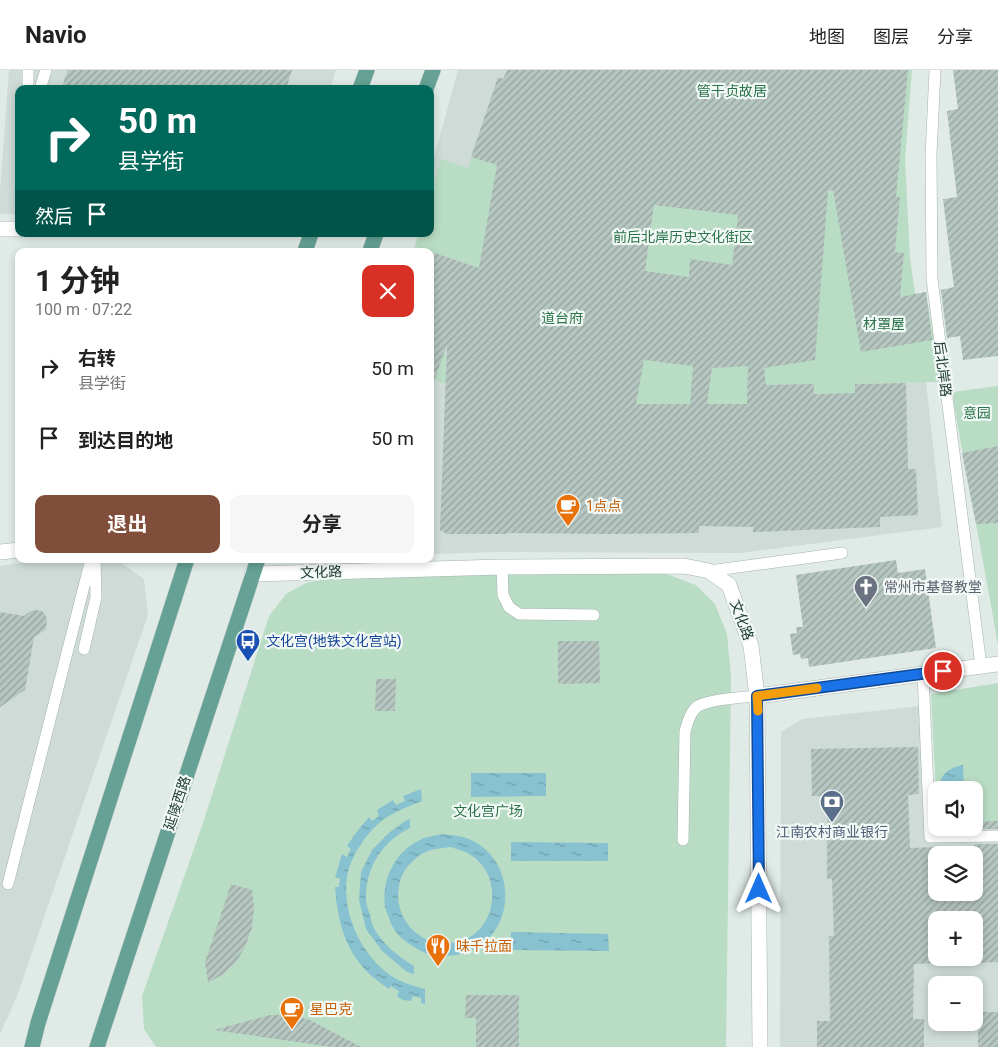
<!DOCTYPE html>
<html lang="zh">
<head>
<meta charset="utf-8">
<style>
  :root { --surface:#fff; --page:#f6f6f6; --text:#222; --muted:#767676; --line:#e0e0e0; --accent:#804e3a }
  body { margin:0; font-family:Roboto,"Noto Sans SC",sans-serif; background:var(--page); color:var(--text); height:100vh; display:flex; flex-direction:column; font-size:19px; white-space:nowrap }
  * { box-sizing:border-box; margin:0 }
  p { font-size:16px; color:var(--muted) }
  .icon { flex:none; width:28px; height:28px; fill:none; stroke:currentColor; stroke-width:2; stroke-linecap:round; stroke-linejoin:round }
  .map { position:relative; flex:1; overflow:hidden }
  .details { position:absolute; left:15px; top:178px; width:419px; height:315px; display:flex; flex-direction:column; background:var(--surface); border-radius:10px; box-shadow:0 2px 8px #0003 }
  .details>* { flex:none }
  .top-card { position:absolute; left:15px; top:15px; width:419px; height:152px; border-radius:10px; box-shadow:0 2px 8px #0003; background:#00695c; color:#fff; overflow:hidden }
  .tools { position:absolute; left:928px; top:711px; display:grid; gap:10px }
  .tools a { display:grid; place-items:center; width:55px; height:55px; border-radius:10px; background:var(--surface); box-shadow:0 2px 8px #0003; font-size:25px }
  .pin { position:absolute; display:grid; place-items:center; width:42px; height:42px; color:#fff; margin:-21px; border:2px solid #fff; border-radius:50%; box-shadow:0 1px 5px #0007 }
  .me { position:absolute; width:55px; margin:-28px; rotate:0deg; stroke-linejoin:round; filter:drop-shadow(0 0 4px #0008) }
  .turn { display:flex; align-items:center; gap:18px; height:105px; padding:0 20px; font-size:22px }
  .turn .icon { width:65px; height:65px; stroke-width:2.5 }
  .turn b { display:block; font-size:35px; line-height:42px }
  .then { display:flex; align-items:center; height:48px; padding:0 20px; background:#0003; gap:10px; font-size:19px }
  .round { display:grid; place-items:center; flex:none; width:52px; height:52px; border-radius:10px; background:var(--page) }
  .summary { display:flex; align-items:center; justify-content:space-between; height:85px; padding:0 20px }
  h1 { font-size:30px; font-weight:700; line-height:38px }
  .cta { display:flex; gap:10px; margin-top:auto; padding:10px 20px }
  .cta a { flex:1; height:58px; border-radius:10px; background:var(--accent); color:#fff; font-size:20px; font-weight:700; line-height:58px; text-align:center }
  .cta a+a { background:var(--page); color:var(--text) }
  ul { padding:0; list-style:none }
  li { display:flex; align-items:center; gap:15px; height:70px; padding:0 20px }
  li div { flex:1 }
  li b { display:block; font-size:19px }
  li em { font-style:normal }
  header { display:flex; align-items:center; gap:30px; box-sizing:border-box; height:70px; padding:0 25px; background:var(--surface); border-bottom:1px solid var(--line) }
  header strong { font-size:24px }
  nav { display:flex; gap:28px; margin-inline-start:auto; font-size:18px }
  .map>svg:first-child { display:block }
  .built { fill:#cedbd6; fill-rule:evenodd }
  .park { fill:#b9ddc4 }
  .water { fill:url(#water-ripples); fill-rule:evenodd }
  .building { fill:url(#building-hatch); fill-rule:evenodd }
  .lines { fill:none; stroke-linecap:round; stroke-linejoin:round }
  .lane-casing { stroke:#a3b3ae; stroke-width:12 }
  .street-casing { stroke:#a3b3ae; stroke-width:16 }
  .primary-casing { stroke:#c1c8c7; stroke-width:16 }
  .lane { stroke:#fff; stroke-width:11 }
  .street { stroke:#fff; stroke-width:15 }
  .primary { stroke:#65a194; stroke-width:15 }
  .route-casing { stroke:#114b97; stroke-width:12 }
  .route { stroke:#1a73e8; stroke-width:9 }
  .slow { stroke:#f59e0b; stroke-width:9 }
  .labels { text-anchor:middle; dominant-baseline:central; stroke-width:4.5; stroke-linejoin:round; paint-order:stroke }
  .park-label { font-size:14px; fill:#2b734a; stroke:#f1f8f5 }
  .street-label { font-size:14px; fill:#213c36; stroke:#f1f8f5 }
  .food-label { font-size:14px; fill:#c56008; stroke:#f1f8f5; text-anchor:start }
  .worship-label { font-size:14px; fill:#5b616d; stroke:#f1f8f5; text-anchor:start }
  .transit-label { font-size:14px; fill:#164399; stroke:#f1f8f5; text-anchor:start }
  .service-label { font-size:14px; fill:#4e5e75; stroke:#f1f8f5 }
</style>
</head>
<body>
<header>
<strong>Navio</strong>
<nav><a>地图</a><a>图层</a><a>分享</a></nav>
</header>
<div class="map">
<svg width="998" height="977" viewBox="0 0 998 977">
  <defs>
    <pattern id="water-ripples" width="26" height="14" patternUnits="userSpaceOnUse" patternTransform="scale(1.25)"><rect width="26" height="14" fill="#88c2d1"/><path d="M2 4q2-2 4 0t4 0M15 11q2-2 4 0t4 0" fill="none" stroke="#6f9faa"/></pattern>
    <pattern id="building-hatch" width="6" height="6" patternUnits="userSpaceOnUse" patternTransform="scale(1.25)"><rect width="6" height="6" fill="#b6c6c0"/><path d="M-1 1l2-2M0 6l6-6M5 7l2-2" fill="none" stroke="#94a29d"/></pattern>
  </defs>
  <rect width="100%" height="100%" fill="#e0ebe7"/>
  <path class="built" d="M9 0H336L330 19H19V144H0V121Z
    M458 0H567L746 317 906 313 926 312 942 457 741 483 498 482 430 484V181H413L418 164H430V107L434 87Z
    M45 489H106L120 492 144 509 148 545 17 926 0 964V496Z
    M920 636 925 758 998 757V977H780L781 662 802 649ZM936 785H974V822H936ZM936 850H974V888H936ZM936 915H974V952H936Z"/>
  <path class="park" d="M565 0H912L905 89 910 188 915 224 926 222 934 270 939 312 856 314 855 323 747 325V334H559L447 314 435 310 436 306 430 304 436 281 448 285 470 195 415 176 419 164H430V127L441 89 468 98 471 87 507 98Z
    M998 316V576C984 491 966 407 952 322Z
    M664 503 696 515 715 534 727 564 731 606 726 977H156L144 959 142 926 203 753 269 546 286 524 306 513 335 507 489 504Z
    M998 613V757H974V720H936V724L931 624Z"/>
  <path class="water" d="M963 695 964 720H939C940 704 948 698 963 695Z
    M471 703H546V726L471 727Z
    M421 719 422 731C407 737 390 743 378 754 364 767 350 788 347 807 342 843 360 883 390 905 400 912 413 916 425 919V934L421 933V928L413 926 411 931 403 930 397 926 399 921 391 916 389 919C379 912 369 905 362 896 343 874 337 845 335 817H339L340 808H335L342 784 347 787 351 779 347 776 355 764 369 747 372 751 379 746 377 740 393 730 396 735 405 731 403 726Z
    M410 749V758C383 771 365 798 366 829 366 834 368 840 370 844 371 848 371 852 373 856 380 872 399 887 414 896V904L407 902 382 881 366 859 359 830 361 802 372 780 390 762 405 751Z
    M441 764C453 765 466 766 477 773 511 794 515 844 486 871 478 879 466 883 456 885 444 887 430 886 419 880 407 873 395 865 390 851 389 846 386 842 385 837 381 809 396 780 422 769 428 766 435 766 441 764ZM451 777C455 779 461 780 465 782 490 793 498 822 488 846 484 857 472 868 461 871 457 872 453 873 450 873 419 877 393 847 399 817 400 807 405 798 413 791 419 785 427 780 436 779 440 778 446 778 451 777Z
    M511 772 608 773V791H511Z
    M511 862 608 864 609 881 510 880Z"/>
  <path class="building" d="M68 0H292L286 19H61Z
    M507 0H908L896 127H900L895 182 904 183 900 227 926 222 932 270 861 282 833 120 828 121 815 290 764 298 766 315 814 314V324L855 323V314L906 313 908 399H916L918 445 880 447V457L753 462V457L699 456V463L610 464 507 463V464H447L440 460 447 275 433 314 430 313V199L435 183 479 198 497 95 471 87 498 7 503 9ZM654 135 738 145 732 195 690 189 689 207 645 201ZM644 290 693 296 690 334H636ZM748 296 747 334H707L712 298Z
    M953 0H998V286L963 290 960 266 947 268 941 220 954 217 943 129 957 127 947 41 958 39Z
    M998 376V453L976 454 962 383Z
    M896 490 898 503 925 499 936 578 809 597 808 588 801 589 800 584 793 585 790 564 797 563 796 557H803L796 505Z
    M35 540 42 541 46 546 47 552 45 560 34 567 25 620 0 637V542L24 546 29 542Z
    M558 571H599L600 613 558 614Z
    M376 609H396L395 641H375Z
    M918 677 919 724 908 725 910 778 936 777V822H974V774H998V892L974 893V850H936V893L914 894 913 949H924V977H817V951H830L829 866H834L832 809H827V726H812L811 679Z
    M998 751V759H974V752Z
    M231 814 252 820 254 838 252 858 244 879 235 893 222 905 208 913 205 892Z
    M466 925H519V977H476V948H465Z
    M978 942H998V977H978Z
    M270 945H289L310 950 361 977H332L214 960Z"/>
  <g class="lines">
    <defs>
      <path id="lane" d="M935 0 931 85 932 209 981 596
        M28 19V0
        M40 19 46 0
        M502 497 503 525 509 537 519 544 594 545
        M709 501 842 483
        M84 579 96 527 95 489
        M923 603 930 767 998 766
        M683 770 685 661C688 652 690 642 698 636 710 629 743 627 757 626
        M8 814 91 489"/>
      <path id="street" d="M0 159H19
        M0 482 19 480
        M252 504 502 497 684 496 709 501 729 515 751 576 757 626 760 977
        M757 626 998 594"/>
      <path id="primary" d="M360 19 367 0
        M426 19 433 0
        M305 181 311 164
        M370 181 376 164
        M32 977 38 953 187 489
        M97 977 258 489"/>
    </defs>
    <use href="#lane" class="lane-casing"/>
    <use href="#street" class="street-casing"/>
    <use href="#primary" class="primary-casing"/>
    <use href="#lane" class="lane"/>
    <use href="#street" class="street"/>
    <use href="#primary" class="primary"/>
  </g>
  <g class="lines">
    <defs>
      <path id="route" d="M759 819 757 626 943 601"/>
    </defs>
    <use href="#route" class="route-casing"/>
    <use href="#route" class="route"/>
    <path class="slow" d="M758 641 757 626 817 618"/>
  </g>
  <defs>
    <symbol id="cafe-pin" viewBox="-11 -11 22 30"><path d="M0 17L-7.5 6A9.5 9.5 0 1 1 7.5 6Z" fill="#e8710a" stroke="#f1f8f5"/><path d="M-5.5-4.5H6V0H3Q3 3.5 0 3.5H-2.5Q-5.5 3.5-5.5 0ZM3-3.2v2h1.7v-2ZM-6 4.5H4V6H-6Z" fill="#fff"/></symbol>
    <symbol id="church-pin" viewBox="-11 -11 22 30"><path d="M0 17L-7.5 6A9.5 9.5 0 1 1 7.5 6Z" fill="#6b7280" stroke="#f1f8f5"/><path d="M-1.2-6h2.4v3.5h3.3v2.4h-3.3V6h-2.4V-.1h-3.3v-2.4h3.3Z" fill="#fff"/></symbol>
    <symbol id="bus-pin" viewBox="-11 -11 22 30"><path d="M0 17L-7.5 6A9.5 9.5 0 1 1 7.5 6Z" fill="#1a4fb4" stroke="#f1f8f5"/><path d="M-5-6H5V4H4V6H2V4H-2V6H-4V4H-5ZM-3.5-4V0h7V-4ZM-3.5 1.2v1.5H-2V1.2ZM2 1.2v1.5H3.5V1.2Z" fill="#fff"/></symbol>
    <symbol id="bank-pin" viewBox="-11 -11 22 30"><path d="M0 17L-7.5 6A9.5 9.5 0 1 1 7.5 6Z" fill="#5c6f8a" stroke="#f1f8f5"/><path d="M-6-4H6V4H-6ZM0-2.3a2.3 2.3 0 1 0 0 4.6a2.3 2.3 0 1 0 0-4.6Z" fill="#fff"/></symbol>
    <symbol id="restaurant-pin" viewBox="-11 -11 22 30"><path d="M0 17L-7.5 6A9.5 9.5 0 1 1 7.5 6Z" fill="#e8710a" stroke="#f1f8f5"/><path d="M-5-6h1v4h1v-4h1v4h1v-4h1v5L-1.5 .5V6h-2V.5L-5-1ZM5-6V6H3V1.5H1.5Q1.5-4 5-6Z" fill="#fff"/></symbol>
  </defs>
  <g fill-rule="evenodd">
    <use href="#cafe-pin" x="554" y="422" width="28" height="38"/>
    <use href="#church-pin" x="852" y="503" width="28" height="38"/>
    <use href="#bus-pin" x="234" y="557" width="28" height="38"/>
    <use href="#bank-pin" x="818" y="718" width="28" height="38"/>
    <use href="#restaurant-pin" x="424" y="862" width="28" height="38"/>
    <use href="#cafe-pin" x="278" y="925" width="28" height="38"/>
  </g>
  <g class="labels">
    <g class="park-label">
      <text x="732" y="21">管干贞故居</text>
      <text x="683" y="167">前后北岸历史文化街区</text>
      <text x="562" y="248">道台府</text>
      <text x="884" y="254">材罩屋</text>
      <text x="977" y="343">意园</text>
      <text x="488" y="741">文化宫广场</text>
    </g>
    <g class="street-label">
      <text transform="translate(943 299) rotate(83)">后北岸路</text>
      <text transform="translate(321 502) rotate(-2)">文化路</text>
      <text transform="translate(742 550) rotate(70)">文化路</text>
      <text transform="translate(177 733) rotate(-72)">延陵西路</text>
    </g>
    <g class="food-label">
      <text x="586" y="436">1点点</text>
      <text x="456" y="876">味千拉面</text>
      <text x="310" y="939">星巴克</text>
    </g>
    <g class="worship-label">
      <text x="884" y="517">常州市基督教堂</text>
    </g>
    <g class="transit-label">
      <text x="266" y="571">文化宫(地铁文化宫站)</text>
    </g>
    <g class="service-label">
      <text x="832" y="762">江南农村商业银行</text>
    </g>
  </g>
</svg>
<div class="tools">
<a><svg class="icon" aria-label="sound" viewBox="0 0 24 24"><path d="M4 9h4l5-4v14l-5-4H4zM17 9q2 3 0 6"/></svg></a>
<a><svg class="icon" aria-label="layers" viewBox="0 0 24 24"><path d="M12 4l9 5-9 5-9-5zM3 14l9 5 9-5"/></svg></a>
<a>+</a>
<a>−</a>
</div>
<div class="pin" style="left:943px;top:601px;background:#d93025"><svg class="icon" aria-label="arrive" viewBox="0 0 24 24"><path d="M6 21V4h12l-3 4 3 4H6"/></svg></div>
<svg class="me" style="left:759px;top:819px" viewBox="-20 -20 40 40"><path d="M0-17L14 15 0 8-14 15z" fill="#1a73e8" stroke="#fff" stroke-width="4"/></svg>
<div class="top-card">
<div class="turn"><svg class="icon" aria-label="right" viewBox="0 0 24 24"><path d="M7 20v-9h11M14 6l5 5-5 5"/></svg><div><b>50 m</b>县学街</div></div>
<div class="then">然后<svg class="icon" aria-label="arrive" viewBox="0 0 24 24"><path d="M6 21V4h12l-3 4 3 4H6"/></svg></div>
</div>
<section class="details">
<div class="summary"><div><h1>1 分钟</h1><p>100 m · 07:22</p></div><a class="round" style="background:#d93025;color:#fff"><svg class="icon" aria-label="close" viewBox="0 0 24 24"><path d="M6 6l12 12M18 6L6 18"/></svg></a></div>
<ul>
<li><svg class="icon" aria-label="right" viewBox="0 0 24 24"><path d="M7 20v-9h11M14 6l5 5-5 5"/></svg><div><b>右转</b><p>县学街</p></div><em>50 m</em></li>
<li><svg class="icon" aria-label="arrive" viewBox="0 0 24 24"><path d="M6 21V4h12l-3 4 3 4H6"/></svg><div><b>到达目的地</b></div><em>50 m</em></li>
</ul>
<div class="cta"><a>退出</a><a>分享</a></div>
</section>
</div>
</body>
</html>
